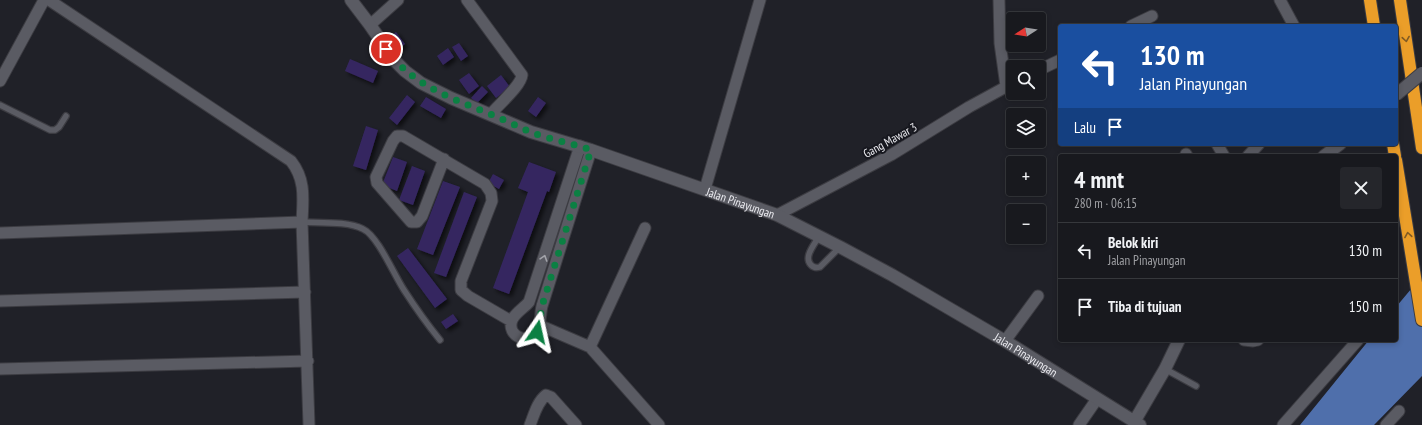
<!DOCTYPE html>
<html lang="id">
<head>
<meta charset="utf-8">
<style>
  :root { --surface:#18191e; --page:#25262b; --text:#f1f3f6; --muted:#9fa0a4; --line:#36383c }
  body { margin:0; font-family:"PT Sans Narrow",sans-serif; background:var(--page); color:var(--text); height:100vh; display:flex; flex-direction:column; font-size:15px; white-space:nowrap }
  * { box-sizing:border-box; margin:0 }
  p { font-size:13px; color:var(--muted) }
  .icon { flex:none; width:22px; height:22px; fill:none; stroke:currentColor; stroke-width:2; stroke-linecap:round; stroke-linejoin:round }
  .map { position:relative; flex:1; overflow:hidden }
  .sheet { position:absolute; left:1058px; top:154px; width:340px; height:188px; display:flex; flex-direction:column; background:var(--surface); border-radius:4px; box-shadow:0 2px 6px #0003,0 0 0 1px var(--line) }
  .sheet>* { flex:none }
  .hud { position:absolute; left:1058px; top:24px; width:340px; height:122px; border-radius:4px; box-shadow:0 2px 6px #0003,0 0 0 1px var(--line); background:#1a4fa0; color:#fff; overflow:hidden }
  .needle { width:26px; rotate:258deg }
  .buttons { position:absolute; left:1006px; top:12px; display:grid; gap:8px }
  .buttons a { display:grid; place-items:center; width:40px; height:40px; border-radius:4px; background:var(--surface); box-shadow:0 2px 6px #0003,0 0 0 1px var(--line); font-size:20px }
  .pin { position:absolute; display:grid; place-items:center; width:34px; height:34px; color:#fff; margin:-17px; border:2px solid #fff; border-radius:50%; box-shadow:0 1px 4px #0007 }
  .me { position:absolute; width:44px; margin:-22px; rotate:11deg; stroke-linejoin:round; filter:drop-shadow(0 0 3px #0008) }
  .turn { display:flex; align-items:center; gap:14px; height:84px; padding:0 16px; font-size:18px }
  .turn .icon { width:52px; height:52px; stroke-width:2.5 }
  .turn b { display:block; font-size:28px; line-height:34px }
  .then { display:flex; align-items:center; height:38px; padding:0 16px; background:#0003; gap:8px; font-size:15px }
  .round { display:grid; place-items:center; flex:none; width:42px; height:42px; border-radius:4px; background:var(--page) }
  .head { display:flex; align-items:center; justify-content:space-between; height:68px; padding:0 16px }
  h1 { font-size:24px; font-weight:700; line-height:30px }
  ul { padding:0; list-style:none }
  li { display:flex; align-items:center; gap:12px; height:56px; padding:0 16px; border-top:1px solid var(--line) }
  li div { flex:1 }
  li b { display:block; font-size:15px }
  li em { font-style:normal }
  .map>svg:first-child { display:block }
  .water { fill:#4f6fab }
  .building { fill:#352661; filter:url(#shadow) }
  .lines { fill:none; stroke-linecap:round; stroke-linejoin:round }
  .lane-casing { stroke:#3c3c42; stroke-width:8 }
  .street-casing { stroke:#3c3c42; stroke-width:13 }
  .secondary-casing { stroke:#3c3c42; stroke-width:14 }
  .highway-casing { stroke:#3c3c42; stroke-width:14 }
  .lane { stroke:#5a5b63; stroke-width:5.5 }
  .street { stroke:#5a5b63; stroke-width:11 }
  .secondary { stroke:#5a5b63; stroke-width:12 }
  .highway { stroke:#eb9e29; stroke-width:12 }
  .secondary-bridge-casing { stroke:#3c3c42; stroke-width:14; stroke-linecap:butt }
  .secondary-bridge { stroke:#5a5b63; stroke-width:12 }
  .oneway { stroke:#815b24 }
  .oneway2 { stroke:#a3a4aa }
  .route { stroke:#0b8043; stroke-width:7; stroke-dasharray:0 12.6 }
  .labels { text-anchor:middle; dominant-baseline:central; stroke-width:4; stroke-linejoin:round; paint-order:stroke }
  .street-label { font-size:12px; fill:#ececf1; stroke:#17181f }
</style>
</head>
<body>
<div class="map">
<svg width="1422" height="425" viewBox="0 0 1422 425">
  <defs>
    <filter id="shadow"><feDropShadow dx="3" dy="3" stdDeviation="2" flood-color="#0009"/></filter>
  </defs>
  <rect width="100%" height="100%" fill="#202128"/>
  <path class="water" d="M1422 276V376L1374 425H1300L1369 340H1396V307Z"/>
  <path class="building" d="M396 32 405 44 397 50 388 38Z
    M459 43 468 56 461 61 452 47Z
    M448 48 454 57 443 65 437 56Z
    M350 59 378 71 373 83 345 71Z
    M469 73 479 86 469 94 459 80Z
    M501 75 510 87 496 98 487 86Z
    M482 86 488 92 477 103 471 98Z
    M407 95 415 102 397 125 389 118Z
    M426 97 446 109 441 118 420 106Z
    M538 97 546 103 536 117 528 111Z
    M366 126 378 130 366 170 353 166Z
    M393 157 407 162 397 191 382 185Z
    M529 162 556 172 549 192 547 191 509 294 493 288 528 192 518 188Z
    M412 166 425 171 413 205 399 200Z
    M493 174 504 180 499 189 488 183Z
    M443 181 460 187 433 255 417 249Z
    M464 192 477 197 446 277 434 273Z
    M408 248 447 299 435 308 397 256Z
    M453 314 458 321 446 329 441 322Z"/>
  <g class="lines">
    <defs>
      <path id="lane" d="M0 105 50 130H55L59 127 66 116
        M302 222C320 223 348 221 363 229 378 236 394 275 404 290 415 307 427 324 440 340
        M819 236C815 244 803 257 811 265 814 268 817 268 820 267L840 247
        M1165 369 1196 386"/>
      <path id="street" d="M49 0 291 161C306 180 303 199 302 222L309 425
        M467 0 522 75C521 86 498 105 491 114
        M999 0 1000 43 1006 86
        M1280 0 1294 26
        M370 25 398 0
        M1131 26 1152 16
        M1039 70 1060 60
        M0 81 44 0
        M1217 144 1224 156
        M580 146 529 302C524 308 515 313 512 320 506 336 529 346 537 332 541 325 540 314 542 306L591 150
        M1186 154 1187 156
        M1248 156 1259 144
        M444 159 422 216 417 222H411L377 183 376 177 393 141 397 136H403L485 184 491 193 492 201 461 281V290L468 296 511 321
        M705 189 760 0
        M777 215 891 155 969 107 1013 83
        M0 233 302 222
        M0 301 305 292
        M539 325 590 347 659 425
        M1244 340 1253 341 1258 340
        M1005 341 1038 296
        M590 347 645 228
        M0 369 308 361
        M530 425C534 415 537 402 546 395L551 397 576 425
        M1079 425 1097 399
        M1283 425 1358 340
        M1386 425 1399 411"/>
      <g id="secondary">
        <path id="s1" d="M351 0 370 25 394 60 405 71 421 83 451 98 531 132 591 150 777 215 840 247 892 275 1005 341 1140 425"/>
        <path d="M1324 156 1340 144"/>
        <path d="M1134 422 1165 369 1179 340"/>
      </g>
      <path id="highway" d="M1370 0 1374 26
        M1400 0 1422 148
        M1393 144 1395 156
        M1396 160 1422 320"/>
    </defs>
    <use href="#lane" class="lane-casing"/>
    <use href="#street" class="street-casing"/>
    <use href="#secondary" class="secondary-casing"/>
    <use href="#highway" class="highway-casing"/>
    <use href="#lane" class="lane"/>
    <use href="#street" class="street"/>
    <use href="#secondary" class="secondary"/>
    <use href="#highway" class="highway"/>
    <defs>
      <path id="secondary-bridge" d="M1396 95 1422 73"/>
    </defs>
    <use href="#secondary-bridge" class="secondary-bridge-casing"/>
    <use href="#secondary-bridge" class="secondary-bridge"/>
  </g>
  <defs><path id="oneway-chevron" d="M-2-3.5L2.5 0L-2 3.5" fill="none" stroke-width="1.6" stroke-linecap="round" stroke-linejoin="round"/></defs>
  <g class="oneway">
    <use href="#oneway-chevron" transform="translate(1406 39) rotate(81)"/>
    <use href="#oneway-chevron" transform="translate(1408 235) rotate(-99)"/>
  </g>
  <use class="oneway2" href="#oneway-chevron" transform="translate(544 258) rotate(-72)"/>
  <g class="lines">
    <path class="route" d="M386 49C410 83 448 97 485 112 500 118 515 125 530 132 549 139 571 143 591 150L542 306 539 325 537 332"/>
  </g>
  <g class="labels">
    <g class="street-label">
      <text transform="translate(890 140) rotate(-29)">Gang Mawar 3</text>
      <text stroke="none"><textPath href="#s1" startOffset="451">Jalan Pinayungan</textPath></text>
      <text stroke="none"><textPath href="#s1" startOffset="775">Jalan Pinayungan</textPath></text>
    </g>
  </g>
</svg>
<div class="buttons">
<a><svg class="needle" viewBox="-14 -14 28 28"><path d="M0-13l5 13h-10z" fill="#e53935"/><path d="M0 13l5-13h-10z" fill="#9fa0a4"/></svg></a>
<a><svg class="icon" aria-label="search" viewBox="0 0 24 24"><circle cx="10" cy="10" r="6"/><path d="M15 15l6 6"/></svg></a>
<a><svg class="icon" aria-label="layers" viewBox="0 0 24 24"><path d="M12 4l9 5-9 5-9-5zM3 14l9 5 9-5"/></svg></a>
<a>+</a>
<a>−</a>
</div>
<div class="pin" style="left:386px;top:49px;background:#d93025"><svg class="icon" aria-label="arrive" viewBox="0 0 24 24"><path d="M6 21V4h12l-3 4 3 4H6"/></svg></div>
<svg class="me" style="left:537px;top:332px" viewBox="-20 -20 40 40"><path d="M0-17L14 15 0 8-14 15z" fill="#0b8043" stroke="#fff" stroke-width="4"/></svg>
<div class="hud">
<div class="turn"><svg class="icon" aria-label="left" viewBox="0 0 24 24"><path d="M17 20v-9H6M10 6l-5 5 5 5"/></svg><div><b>130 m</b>Jalan Pinayungan</div></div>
<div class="then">Lalu<svg class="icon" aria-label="arrive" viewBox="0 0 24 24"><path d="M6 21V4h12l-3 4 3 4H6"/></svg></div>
</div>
<section class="sheet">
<div class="head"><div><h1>4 mnt</h1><p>280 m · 06:15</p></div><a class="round"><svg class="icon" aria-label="close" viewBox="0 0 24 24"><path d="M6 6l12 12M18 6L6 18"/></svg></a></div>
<ul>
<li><svg class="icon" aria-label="left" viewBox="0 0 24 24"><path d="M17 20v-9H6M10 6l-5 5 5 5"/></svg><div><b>Belok kiri</b><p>Jalan Pinayungan</p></div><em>130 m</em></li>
<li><svg class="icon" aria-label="arrive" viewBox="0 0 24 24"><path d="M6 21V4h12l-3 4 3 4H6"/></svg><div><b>Tiba di tujuan</b></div><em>150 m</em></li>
</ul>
</section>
</div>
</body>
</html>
